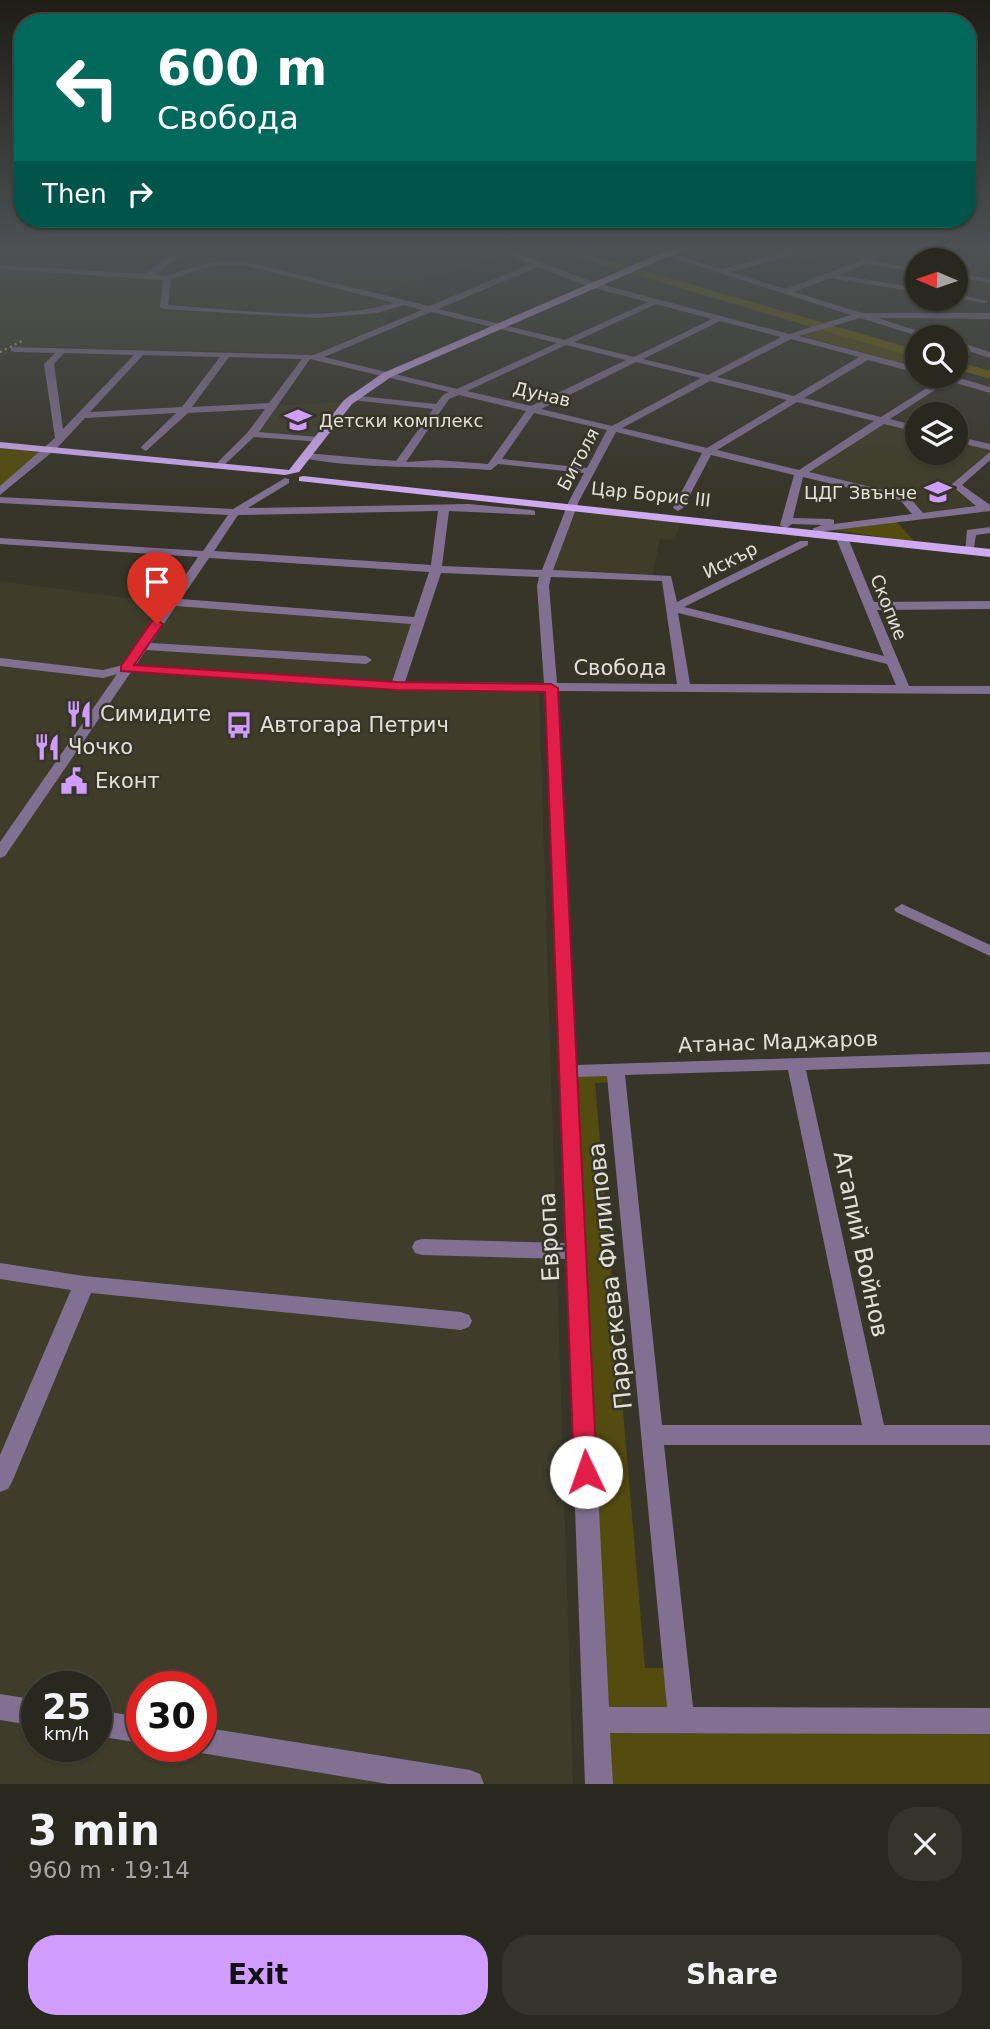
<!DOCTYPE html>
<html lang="en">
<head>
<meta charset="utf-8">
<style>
  :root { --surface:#29281e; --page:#35342b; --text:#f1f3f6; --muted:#a5a6a4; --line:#45443c; --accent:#d09dfe }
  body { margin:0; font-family:"DejaVu Sans",sans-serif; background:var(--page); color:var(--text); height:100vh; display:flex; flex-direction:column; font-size:26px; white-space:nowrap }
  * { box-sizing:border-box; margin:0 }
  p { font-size:23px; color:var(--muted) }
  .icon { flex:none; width:38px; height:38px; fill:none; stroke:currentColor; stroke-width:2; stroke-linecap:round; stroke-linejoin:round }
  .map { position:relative; height:1784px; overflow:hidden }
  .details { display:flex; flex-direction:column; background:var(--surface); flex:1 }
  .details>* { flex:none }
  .hud { position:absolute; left:14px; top:14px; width:962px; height:214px; border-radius:28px; box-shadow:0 2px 5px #0004,0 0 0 2px var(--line); background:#00695c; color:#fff; overflow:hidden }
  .needle { width:46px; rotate:272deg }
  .buttons { position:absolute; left:905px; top:248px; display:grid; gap:14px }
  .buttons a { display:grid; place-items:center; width:63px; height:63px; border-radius:50%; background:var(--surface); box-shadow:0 2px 5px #0004,0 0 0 2px var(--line); font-size:35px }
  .speed { position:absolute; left:21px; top:1671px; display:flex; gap:14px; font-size:35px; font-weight:700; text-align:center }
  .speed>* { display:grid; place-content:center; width:91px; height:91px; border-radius:50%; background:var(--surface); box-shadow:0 2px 5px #0004,0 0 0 2px var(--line); line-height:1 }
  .speed small { font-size:18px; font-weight:400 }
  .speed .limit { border:10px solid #d22; background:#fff; color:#111 }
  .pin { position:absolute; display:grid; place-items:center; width:60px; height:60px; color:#fff; margin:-72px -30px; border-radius:50% 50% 50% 0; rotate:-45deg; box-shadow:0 0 7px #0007 }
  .pin .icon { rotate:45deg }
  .me { position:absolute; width:77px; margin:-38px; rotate:357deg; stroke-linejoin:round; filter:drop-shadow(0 0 5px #0008) }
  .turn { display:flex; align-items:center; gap:24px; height:147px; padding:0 28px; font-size:32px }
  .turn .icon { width:91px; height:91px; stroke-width:2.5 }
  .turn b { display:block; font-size:49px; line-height:60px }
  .then { display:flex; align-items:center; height:66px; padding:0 28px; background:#0003; gap:14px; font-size:26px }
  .round { display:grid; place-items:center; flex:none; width:74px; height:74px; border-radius:28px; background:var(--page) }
  .head { display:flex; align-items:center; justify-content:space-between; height:119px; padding:0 28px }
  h1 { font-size:42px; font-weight:800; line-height:52px }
  .cta { display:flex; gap:14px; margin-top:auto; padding:14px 28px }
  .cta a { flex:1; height:80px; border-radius:28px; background:var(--accent); color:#111; font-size:28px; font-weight:800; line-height:80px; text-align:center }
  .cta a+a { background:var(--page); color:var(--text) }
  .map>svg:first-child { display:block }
  .built { fill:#3f3d29; fill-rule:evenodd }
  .green { fill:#544c0e }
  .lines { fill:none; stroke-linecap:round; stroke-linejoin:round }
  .river { fill:#6b6002; fill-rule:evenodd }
  .minor { fill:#827093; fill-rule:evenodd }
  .major { fill:#cfaaf2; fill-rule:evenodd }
  .rail { stroke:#c2c0b7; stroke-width:2; stroke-dasharray:2 3.5; stroke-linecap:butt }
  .route { fill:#e11d48; stroke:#92132f; stroke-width:2 }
  .labels { text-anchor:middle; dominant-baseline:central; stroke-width:5; stroke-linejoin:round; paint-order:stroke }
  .far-street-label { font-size:18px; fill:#e2e1d9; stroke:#373528 }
  .far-poi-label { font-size:18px; fill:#e2e1d9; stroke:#373528; text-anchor:start }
  .street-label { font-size:21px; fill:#e2e1d9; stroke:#373528 }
  .poi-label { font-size:21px; fill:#e2e1d9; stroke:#373528; text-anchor:start }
  .near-street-label { font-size:24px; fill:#e2e1d9; stroke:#373528 }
</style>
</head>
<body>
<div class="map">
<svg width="990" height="1784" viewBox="0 0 990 1784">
  <rect width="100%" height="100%" fill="#373528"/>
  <path class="built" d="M0 246H481L505 255 374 296 405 305 381 319 397 323 318 354 21 346 0 358Z
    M794 246H889L844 270 787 254Z
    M348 402 318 440 252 434 272 406Z
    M883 421 917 429V453H956V439L990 447V455L957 485 986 509 920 516 904 498 799 474Z
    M571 508 681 520 675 540 660 539 652 577 546 574Z
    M0 581 164 603 412 622 392 687 539 690 573 1784H0ZM37 1687H96V1746H37ZM142 1687H201V1746H142Z"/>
  <path class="green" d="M823 329 917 357V367L803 336Z
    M0 445 50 449 0 492Z
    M897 522 915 542 834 530Z
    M615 1069 616 1082 595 1083 645 1668H676L681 1720 990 1721V1784H599L568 1071Z"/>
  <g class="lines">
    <path class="river" d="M555 246H569L593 256 917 350V358L585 260Z
      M956 361 990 371V379L956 369Z"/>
    <path class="minor" d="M184 246H193L155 275 166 276 211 262 243 261 429 306 531 264 487 246H498L596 283 789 334 851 315 635 246H647L722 269 784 252 790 246H798L790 256 730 272 786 289 862 260 884 246H893L872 261 917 268V272L866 264 839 275 917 288V292L830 278 794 292 862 313H990V319L878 318 939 338H925L860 318 799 336 917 367V373L868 360 804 398 881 417 941 379 937 376H952L990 387V393L949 381 890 419 917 426V432L884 424 809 472 908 496 923 513 976 506 951 485 990 452V460L962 485 990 505V511L818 532 812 529 822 525 792 524 786 528 780 525 794 475 711 455 683 508 678 511 673 508 702 453 616 432 579 501 553 570 671 576 677 602 800 541H808V545L684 607 884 656 836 538 838 536 848 538 874 602 990 601V609L877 610 909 686H990V694L558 691 576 1065 990 1052V1064L806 1070 884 1425H990V1445H664L693 1707 990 1708V1734L610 1733 613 1784H585L566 1259 422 1255 415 1253 412 1247 415 1241 422 1239 565 1243 545 691 397 690 131 672 5 856 0 858V842L117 674 103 678 0 666V658L103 670 123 665 198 557 0 544V538L203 551 228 515 0 503V497L233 509 285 478 289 479V483L248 508 469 504 531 510 535 511V515L449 511 442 566 542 570 569 501 584 473 498 464 491 470C428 465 365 470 302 458V454L306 453 396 461 433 409 353 400 348 397 350 395 436 404 443 395 449 392 310 359 259 432 318 437 323 440 322 442 254 437 221 468 217 467V463L248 432 265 409 188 413 146 451 141 448 142 446 176 413 85 418 57 448 0 495V486L55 438 44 364 55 353 14 352 11 351V347L314 355 422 310 404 305 377 313 317 318 164 309 160 307 163 280 0 269V265L145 274ZM243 265 395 303C322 323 243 310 168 305L171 279 212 266ZM538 267 590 287 648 302 565 340 438 309ZM656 304 712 319 634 357 574 342ZM431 312 557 343 457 389 324 357ZM720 321 781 337 708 375 643 359ZM791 339 859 357 794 396 717 377ZM566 345 626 360 531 406 467 391ZM64 353 134 355 63 429 54 364ZM143 355 220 357 182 407 90 412ZM229 357 302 359 269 403 192 407ZM636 362 701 378 612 426 541 409ZM710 381 787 400 707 448 622 428ZM459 395 526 411 488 464 437 460 406 462 449 399ZM797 402 874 421 799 470 717 450ZM534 413 607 430 587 468 502 459ZM803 477 900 500 912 514 834 524V520L830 519 793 518ZM438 511 431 565 214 551 238 515ZM209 558 429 572 414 617 181 599ZM441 573 539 577 537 586 544 683 405 682ZM551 577 662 581 677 684 557 683 549 586ZM176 606 411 624 392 682 136 665 146 650 366 664 372 660 366 656 151 643ZM678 613 887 664 896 685 690 684ZM788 1070 862 1425H662L625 1075ZM607 1076 667 1707H609L577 1077Z
      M956 273 990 279V283L956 277Z
      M956 294 988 301 984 303 956 298Z
      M956 341 990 352V358L956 347Z
      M956 436 990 444V450L956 442Z
      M990 527V533L976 535 973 553H965L967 530Z
      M902 904 990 945V956L896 912 894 909Z
      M0 1263 84 1276 461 1312 469 1315 472 1321 469 1327 461 1330 91 1293 12 1482 8 1489 0 1492V1455L71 1290 0 1279Z
      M0 1694 37 1700V1726L0 1720Z
      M96 1710 142 1717V1743L96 1736Z
      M201 1727 470 1770 480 1774 484 1784H388L201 1753 190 1746H201Z"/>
    <path class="major" d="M686 246H700L667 257 391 377 352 404 299 472 285 475 0 448V442L289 470 344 400 383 373 661 253Z
      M303 476 990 549V557L299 481V477Z"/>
    <path class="rail" d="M0 352 22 341"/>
  </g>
  <linearGradient id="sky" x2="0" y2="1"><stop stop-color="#1e1d16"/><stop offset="0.5" stop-color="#4d5153"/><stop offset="1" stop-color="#4d5153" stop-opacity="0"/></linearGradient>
  <rect width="990" height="496" fill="url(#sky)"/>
  <path class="route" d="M157 620 163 624 134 665 397 682 551 684 558 688 597 1472 594 1479 586 1482 577 1479 574 1472 545 692 397 690 121 671V666L152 621Z"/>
  <defs>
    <symbol id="school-bare" viewBox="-9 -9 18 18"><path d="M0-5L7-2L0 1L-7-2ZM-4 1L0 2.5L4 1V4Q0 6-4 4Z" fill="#d09dfe" stroke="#373528" stroke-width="2.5" paint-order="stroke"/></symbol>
    <symbol id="restaurant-bare" viewBox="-9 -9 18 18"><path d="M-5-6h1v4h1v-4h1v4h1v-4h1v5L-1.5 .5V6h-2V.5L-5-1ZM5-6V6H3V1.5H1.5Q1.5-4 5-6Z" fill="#d09dfe" stroke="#373528" stroke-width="2.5" paint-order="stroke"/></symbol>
    <symbol id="bus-bare" viewBox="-9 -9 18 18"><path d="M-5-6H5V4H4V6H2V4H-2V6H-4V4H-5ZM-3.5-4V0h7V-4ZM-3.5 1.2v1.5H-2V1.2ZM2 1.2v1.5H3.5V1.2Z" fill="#d09dfe" stroke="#373528" stroke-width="2.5" paint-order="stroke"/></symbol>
    <symbol id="civic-bare" viewBox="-9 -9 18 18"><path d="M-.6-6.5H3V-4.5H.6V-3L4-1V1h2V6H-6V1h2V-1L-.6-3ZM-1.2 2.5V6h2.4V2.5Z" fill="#d09dfe" stroke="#373528" stroke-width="2.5" paint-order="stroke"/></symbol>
  </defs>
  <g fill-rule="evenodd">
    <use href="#school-bare" x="279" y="401" width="38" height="38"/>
    <use href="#school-bare" x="919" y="473" width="38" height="38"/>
    <use href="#restaurant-bare" x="60" y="695" width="38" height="38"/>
    <use href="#bus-bare" x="220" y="706" width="38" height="38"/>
    <use href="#restaurant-bare" x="28" y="728" width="38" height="38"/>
    <use href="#civic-bare" x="55" y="762" width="38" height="38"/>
  </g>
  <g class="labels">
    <g class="far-street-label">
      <text transform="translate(542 394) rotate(13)">Дунав</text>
      <text transform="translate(578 459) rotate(-62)">Битоля</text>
      <text transform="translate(651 494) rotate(6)">Цар Борис III</text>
      <text transform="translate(730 560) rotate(-27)">Искър</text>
      <text transform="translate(889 607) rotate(68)">Скопие</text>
    </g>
    <g class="far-poi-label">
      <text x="319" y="420">Детски комплекс</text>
      <text x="917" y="492" text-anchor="end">ЦДГ Звънче</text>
    </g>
    <g class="street-label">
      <text x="620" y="668">Свобода</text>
      <text transform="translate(778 1042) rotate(-2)">Атанас Маджаров</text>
    </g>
    <g class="poi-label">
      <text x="100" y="714">Симидите</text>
      <text x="260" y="725">Автогара Петрич</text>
      <text x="68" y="747">Чочко</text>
      <text x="95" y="781">Еконт</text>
    </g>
    <g class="near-street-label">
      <text transform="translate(549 1237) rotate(-93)">Европа</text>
      <text transform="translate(861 1244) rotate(78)">Агапий Войнов</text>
      <text transform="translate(610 1276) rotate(-96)">Параскева Филипова</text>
    </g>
  </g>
</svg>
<div class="buttons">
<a><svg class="needle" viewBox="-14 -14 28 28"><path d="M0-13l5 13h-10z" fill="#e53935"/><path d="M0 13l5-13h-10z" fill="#a5a6a4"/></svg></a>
<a><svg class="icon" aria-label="search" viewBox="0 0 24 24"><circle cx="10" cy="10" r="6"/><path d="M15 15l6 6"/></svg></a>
<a><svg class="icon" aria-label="layers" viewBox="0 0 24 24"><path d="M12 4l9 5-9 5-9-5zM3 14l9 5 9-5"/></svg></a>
</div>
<div class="speed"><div>25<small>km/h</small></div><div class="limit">30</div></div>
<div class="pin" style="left:157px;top:624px;background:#d93025"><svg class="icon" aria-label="arrive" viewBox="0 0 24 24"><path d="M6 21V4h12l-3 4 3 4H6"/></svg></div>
<svg class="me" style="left:586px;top:1472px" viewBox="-20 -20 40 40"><circle r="19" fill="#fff"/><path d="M0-13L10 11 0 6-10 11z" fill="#e11d48"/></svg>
<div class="hud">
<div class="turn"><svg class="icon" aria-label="left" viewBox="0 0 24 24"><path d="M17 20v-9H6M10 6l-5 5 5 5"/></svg><div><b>600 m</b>Свобода</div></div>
<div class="then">Then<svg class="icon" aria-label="right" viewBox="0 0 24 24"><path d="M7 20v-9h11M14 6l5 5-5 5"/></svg></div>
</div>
</div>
<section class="details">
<div class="head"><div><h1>3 min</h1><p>960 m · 19:14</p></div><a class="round"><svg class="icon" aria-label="close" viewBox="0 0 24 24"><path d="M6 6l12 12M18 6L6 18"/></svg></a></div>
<div class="cta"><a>Exit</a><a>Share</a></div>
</section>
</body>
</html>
